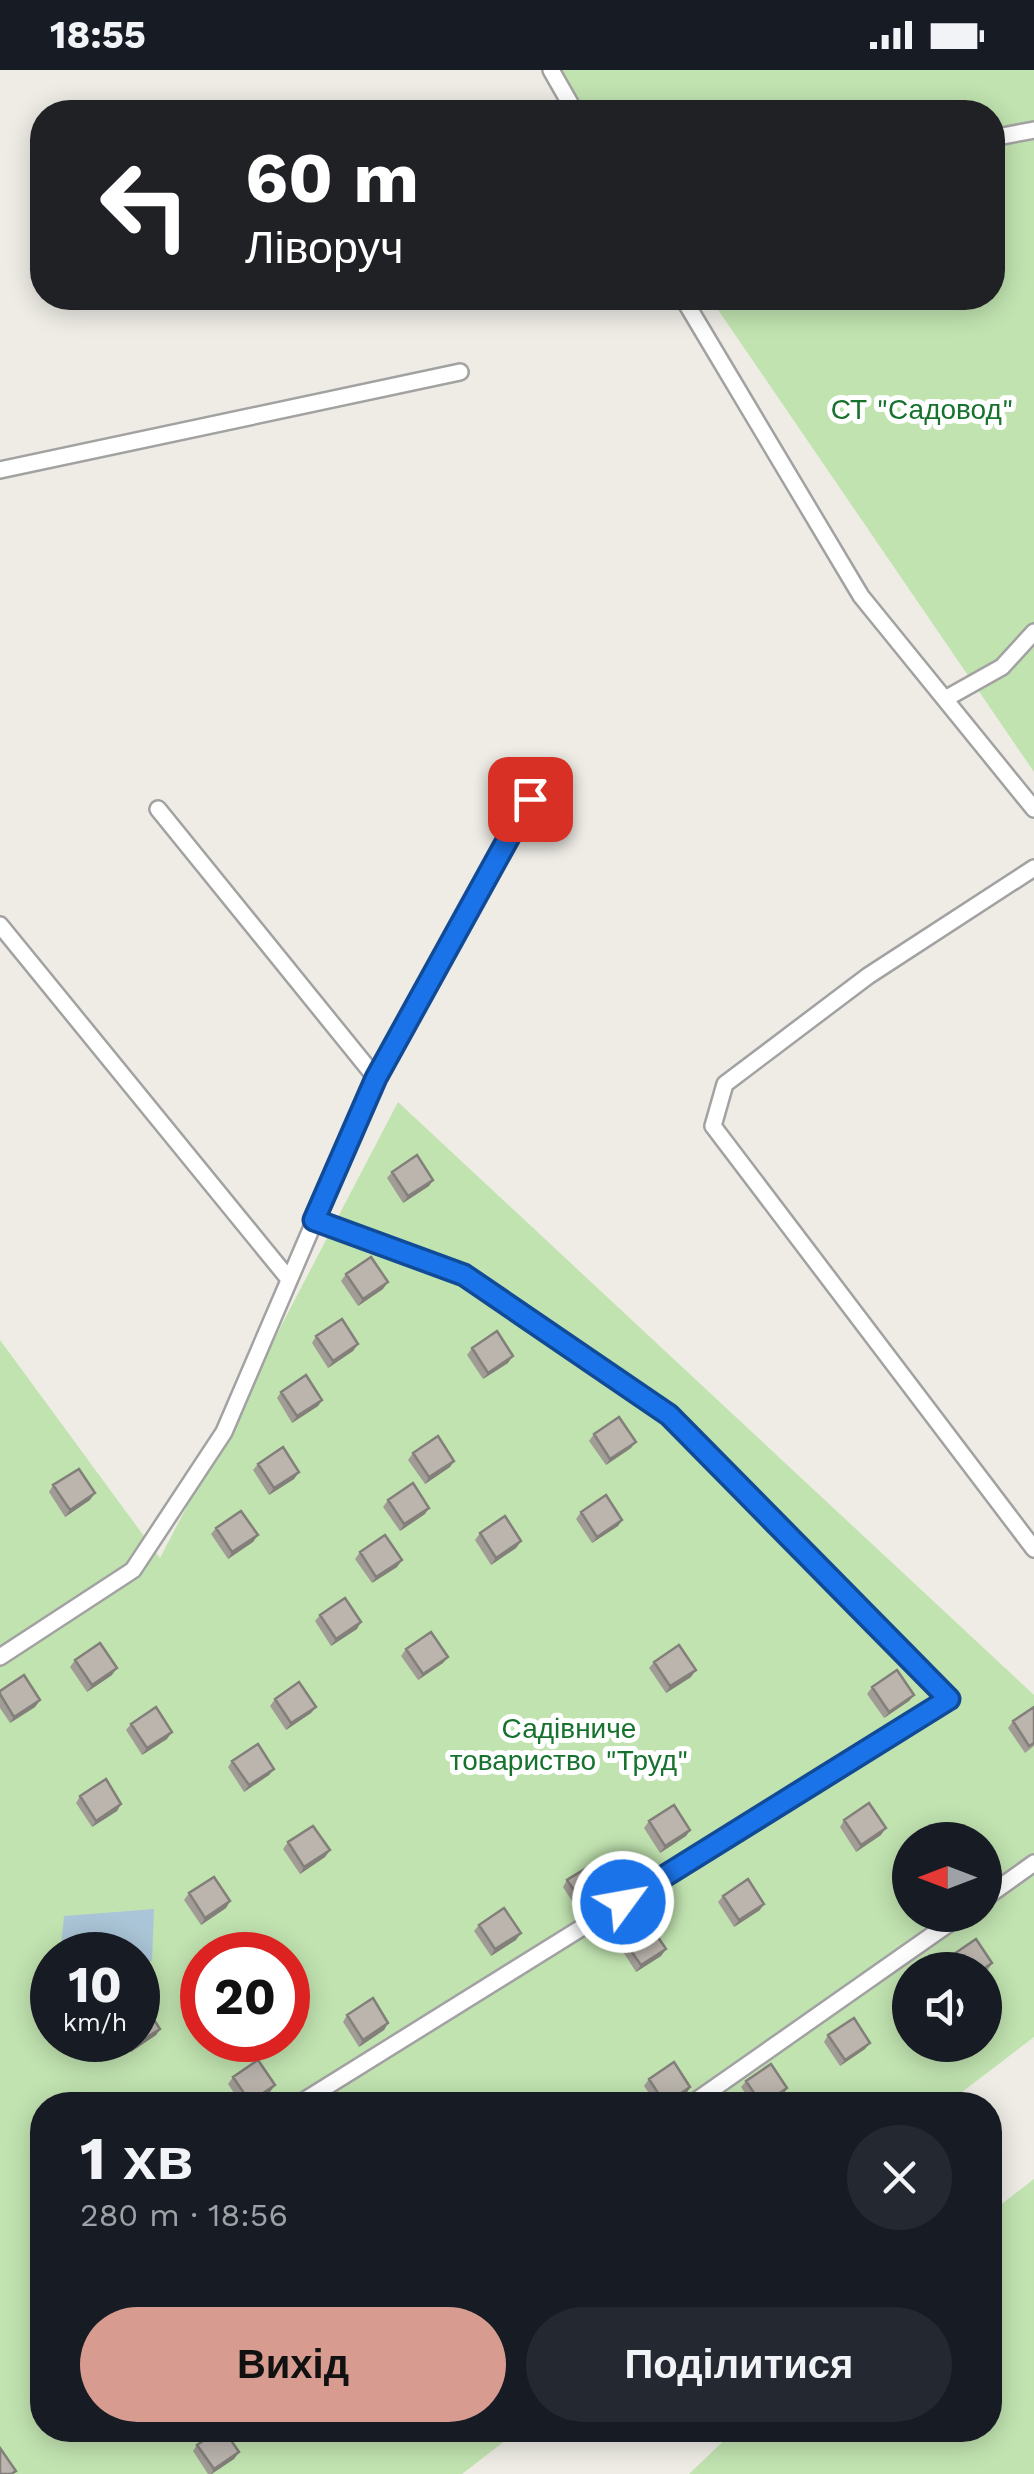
<!DOCTYPE html>
<html lang="uk">
<head>
<meta charset="utf-8">
<style>
  :root { --surface:#171b24; --page:#242831; --text:#f1f3f6; --muted:#9ea1a6; --accent:#d79b90 }
  body { margin:0; font-family:"Work Sans",sans-serif; background:var(--page); color:var(--text); height:100vh; display:flex; flex-direction:column; font-size:38px; white-space:nowrap }
  * { box-sizing:border-box; margin:0 }
  p { font-size:32px; color:var(--muted) }
  .icon { flex:none; width:55px; height:55px; fill:none; stroke:currentColor; stroke-width:2; stroke-linecap:round; stroke-linejoin:round }
  .map { position:relative; flex:1; overflow:hidden }
  .side { position:absolute; left:30px; top:2022px; width:972px; height:350px; display:flex; flex-direction:column; background:var(--surface); border-radius:40px; box-shadow:0 5px 25px #0003 }
  .side>* { flex:none }
  .top-card { position:absolute; left:30px; top:30px; width:975px; height:210px; border-radius:40px; box-shadow:0 5px 25px #0003; background:#202124; color:#fff; overflow:hidden }
  .needle { width:65px; rotate:270deg }
  .buttons { position:absolute; left:892px; top:1752px; display:grid; gap:20px }
  .buttons a { display:grid; place-items:center; width:110px; height:110px; border-radius:50%; background:var(--surface); box-shadow:0 5px 25px #0003; font-size:50px }
  .speed { position:absolute; left:30px; top:1862px; display:flex; gap:20px; font-size:50px; font-weight:700; text-align:center }
  .speed>* { display:grid; place-content:center; width:130px; height:130px; border-radius:50%; background:var(--surface); box-shadow:0 5px 25px #0003; line-height:1 }
  .speed small { font-size:25px; font-weight:400 }
  .speed .limit { border:15px solid #d22; background:#fff; color:#111 }
  .pin { position:absolute; display:grid; place-items:center; width:85px; height:85px; color:#fff; margin:-42px; border-radius:20px; box-shadow:0 5px 15px #0006 }
  .me { position:absolute; width:110px; margin:-55px; rotate:58deg; stroke-linejoin:round; filter:drop-shadow(0 0 8px #0008) }
  .turn { display:flex; align-items:center; gap:35px; height:210px; padding:0 50px; font-size:45px }
  .turn .icon { width:130px; height:130px; stroke-width:2.5 }
  .turn b { display:block; font-size:70px; line-height:85px }
  .round { display:grid; place-items:center; flex:none; width:105px; height:105px; border-radius:52px; background:var(--page) }
  .summary { display:flex; align-items:center; justify-content:space-between; height:170px; padding:0 50px }
  h1 { font-size:60px; font-weight:700; line-height:75px }
  .action { display:flex; gap:20px; margin-top:auto; padding:20px 50px }
  .action a { flex:1; height:115px; border-radius:60px; background:var(--accent); color:#111; font-size:40px; font-weight:700; line-height:115px; text-align:center }
  .action a+a { background:var(--page); color:var(--text) }
  .status { display:flex; justify-content:space-between; align-items:center; height:70px; padding:0 50px; background:var(--surface); direction:ltr }
  .status svg { height:28px; fill:currentColor }
  .map>svg:first-child { display:block }
  .grass { fill:#c1e3b0; fill-rule:evenodd }
  .water { fill:#aac5d7 }
  .lines { fill:none; stroke-linecap:round; stroke-linejoin:round }
  .service-casing { stroke:#a2a2a2; stroke-width:20 }
  .service { stroke:#fff; stroke-width:15 }
  .wall { fill:#a19c96 }
  .shaded-wall { fill:#837f7a }
  .building { fill:#bbb5ae; stroke:#837f7a; stroke-width:2.5 }
  .route-casing { stroke:#114b97; stroke-width:25 }
  .route { stroke:#1a73e8; stroke-width:18 }
  .labels { text-anchor:middle; dominant-baseline:central; stroke-width:10; stroke-linejoin:round; paint-order:stroke }
  .park-label { font-size:28px; fill:#16722d; stroke:#fff }
</style>
</head>
<body>
<div class="status"><b>18:55</b><svg viewBox="0 0 49 12"><path d="M0 12V9h3v3zM5 12V6h3v6zM10 12V3h3v9zM15 12V0h3v12zM26 1h20v11H26zM47 4h2v5h-2z"/></svg></div>
<div class="map">
<svg width="1034" height="2404" viewBox="0 0 1034 2404">
  <rect width="100%" height="100%" fill="#eeece5"/>
  <path class="grass" d="M554 0H1034V702L710 228H992V42H583Z
    M398 1032 1034 1625V1967L945 2035H42V2360H519L462 2404H0V1270L160 1488ZM910 1770H985V1845H910ZM52 1885H138V1970H52ZM202 1885H288V1970H202ZM910 1900H985V1975H910Z
    M1034 2109V2404H689L735 2360H990V2143Z"/>
  <path class="water" d="M154 1839 152 1891H138V1885H60L64 1846Z"/>
  <g class="lines">
    <defs>
      <path id="service" d="M551 0 575 42
        M992 68 1034 60
        M683 228 861 526 1034 739
        M0 400 460 302
        M945 629 1002 597 1034 562
        M158 739 376 1008
        M1034 798 868 906 725 1014 713 1056 1034 1479
        M0 855 288 1208
        M0 1587 133 1500 224 1362 376 1008 530 729
        M985 1828 1034 1793
        M297 2035 949 1629 669 1345 464 1205 314 1150
        M690 2035 961 1845"/>
    </defs>
    <use href="#service" class="service-casing"/>
    <use href="#service" class="service"/>
  </g>
  <path class="wall" d="M392 1102 433 1110 429 1116 403 1133 387 1108Z
    M346 1204 383 1219 358 1236 341 1211Z
    M316 1266 358 1274 353 1281 328 1298 312 1273Z
    M472 1278 508 1293 483 1309 467 1285Z
    M281 1322 322 1330 318 1336 292 1353 277 1328Z
    M594 1364 631 1378 606 1395 589 1371Z
    M413 1383 454 1391 450 1397 425 1414 408 1390Z
    M258 1394 299 1402 294 1409 269 1425 253 1400Z
    M53 1415 90 1430 65 1447 49 1422Z
    M388 1430 425 1444 400 1461 383 1437Z
    M581 1442 622 1450 618 1456 592 1473 576 1449Z
    M216 1458 258 1465 253 1472 228 1489 211 1464Z
    M480 1463 521 1471 516 1478 491 1495 475 1470Z
    M360 1482 402 1490 397 1497 372 1513 355 1489Z
    M320 1545 357 1559 331 1576 315 1551Z
    M406 1579 443 1593 418 1610 401 1586Z
    M75 1590 112 1605 87 1622 70 1597Z
    M654 1592 691 1607 666 1623 649 1598Z
    M872 1617 914 1625 909 1631 884 1648 867 1624Z
    M0 1621 40 1630 35 1637 10 1653 0 1638Z
    M275 1629 316 1637 311 1643 286 1660 270 1636Z
    M1034 1637V1676L1025 1683 1008 1658 1013 1651Z
    M131 1654 167 1669 142 1685 126 1660Z
    M232 1691 274 1699 269 1705 244 1722 228 1697Z
    M80 1726 121 1734 117 1741 92 1757 76 1733Z
    M844 1750 881 1765 856 1782 840 1757Z
    M649 1751 690 1760 686 1766 660 1783 644 1758Z
    M288 1772 330 1780 325 1787 300 1804 283 1779Z
    M567 1810 609 1819 604 1825 579 1842 563 1817Z
    M189 1823 230 1831 226 1838 201 1855 184 1830Z
    M723 1826 760 1840 734 1857 718 1832Z
    M479 1855 516 1870 491 1886 474 1861Z
    M624 1871 666 1879 661 1886 636 1902 620 1877Z
    M951 1886 992 1893 988 1900H951L946 1892Z
    M347 1945 388 1953 384 1960 359 1977 343 1952Z
    M160 1959 156 1965 131 1982 122 1970H138Z
    M828 1965 865 1979 840 1996 824 1972Z
    M233 2007 270 2022 250 2035H242L228 2014Z
    M649 2009 690 2017 686 2024 669 2035H657L644 2016Z
    M746 2011 787 2018 783 2025 768 2035H753L741 2017Z
    M197 2375 239 2382 234 2389 212 2404H208L193 2381Z"/>
  <path class="shaded-wall" d="M433 1110 429 1116 403 1133 408 1126Z
    M388 1212 383 1219 358 1236 363 1229Z
    M358 1274 353 1281 328 1298 333 1291Z
    M513 1286 508 1293 483 1309 488 1303Z
    M322 1330 318 1336 292 1353 297 1346Z
    M636 1372 631 1378 606 1395 610 1389Z
    M454 1391 450 1397 425 1414 429 1407Z
    M299 1402 294 1409 269 1425 274 1418Z
    M95 1423 90 1430 65 1447 70 1440Z
    M429 1438 425 1444 400 1461 404 1454Z
    M622 1450 618 1456 592 1473 597 1467Z
    M258 1465 253 1472 228 1489 232 1482Z
    M521 1471 516 1478 491 1495 496 1488Z
    M402 1490 397 1497 372 1513 376 1507Z
    M361 1552 357 1559 331 1576 336 1569Z
    M448 1587 443 1593 418 1610 423 1604Z
    M117 1598 112 1605 87 1622 92 1615Z
    M696 1600 691 1607 666 1623 670 1616Z
    M914 1625 909 1631 884 1648 889 1642Z
    M40 1630 35 1637 10 1653 14 1647Z
    M316 1637 311 1643 286 1660 291 1653Z
    M172 1662 167 1669 142 1685 147 1678Z
    M274 1699 269 1705 244 1722 249 1715Z
    M121 1734 117 1741 92 1757 96 1751Z
    M886 1758 881 1765 856 1782 861 1775Z
    M690 1760 686 1766 660 1783 665 1776Z
    M330 1780 325 1787 300 1804 304 1797Z
    M609 1819 604 1825 579 1842 584 1835Z
    M230 1831 226 1838 201 1855 205 1848Z
    M764 1834 760 1840 734 1857 739 1850Z
    M521 1863 516 1870 491 1886 495 1879Z
    M666 1879 661 1886 636 1902 641 1895Z
    M388 1953 384 1960 359 1977 363 1970Z
    M160 1959 156 1965 131 1982 135 1975Z
    M870 1973 865 1979 840 1996 845 1990Z
    M275 2015 270 2022 250 2035H248Z
    M690 2017 686 2024 669 2035H664Z
    M787 2018 783 2025 768 2035H762Z
    M239 2382 234 2389 211 2404 214 2399Z"/>
  <path class="building" d="M417 1085 433 1110 408 1126 392 1102Z
    M371 1187 388 1212 363 1229 346 1204Z
    M342 1249 358 1274 333 1291 316 1266Z
    M497 1261 513 1286 488 1303 472 1278Z
    M306 1305 322 1330 297 1346 281 1322Z
    M619 1347 636 1372 610 1389 594 1364Z
    M438 1366 454 1391 429 1407 413 1383Z
    M283 1377 299 1402 274 1418 258 1394Z
    M79 1399 95 1423 70 1440 53 1415Z
    M413 1413 429 1438 404 1454 388 1430Z
    M606 1425 622 1450 597 1467 581 1442Z
    M241 1441 258 1465 232 1482 216 1458Z
    M505 1446 521 1471 496 1488 480 1463Z
    M385 1465 402 1490 376 1507 360 1482Z
    M345 1528 361 1552 336 1569 320 1545Z
    M431 1562 448 1587 423 1604 406 1579Z
    M100 1573 117 1598 92 1615 75 1590Z
    M679 1575 696 1600 670 1616 654 1592Z
    M897 1600 914 1625 889 1642 872 1617Z
    M24 1605 40 1630 14 1647 0 1624V1621Z
    M299 1612 316 1637 291 1653 275 1629Z
    M156 1637 172 1662 147 1678 131 1654Z
    M1034 1637V1673L1029 1676 1013 1651Z
    M258 1674 274 1699 249 1715 232 1691Z
    M106 1709 121 1734 96 1751 80 1726Z
    M869 1733 886 1758 861 1775 844 1750Z
    M674 1735 690 1760 665 1776 649 1751Z
    M313 1756 330 1780 304 1797 288 1772Z
    M593 1794 609 1819 584 1835 567 1810Z
    M214 1807 230 1831 205 1848 189 1823Z
    M748 1809 764 1834 739 1850 723 1826Z
    M504 1838 521 1863 495 1879 479 1855Z
    M649 1854 666 1879 641 1895 624 1871Z
    M976 1869 992 1893 982 1900H960L951 1886Z
    M373 1928 388 1953 363 1970 347 1945Z
    M144 1934 160 1959 135 1975 132 1970H138V1938Z
    M854 1948 870 1973 845 1990 828 1965Z
    M258 1990 275 2015 250 2032 233 2007Z
    M674 1992 690 2017 665 2034 649 2009Z
    M771 1994 787 2018 762 2035 746 2011Z
    M219 2360H224L239 2382 214 2399 197 2375Z
    M0 2378 16 2401 11 2404H0Z"/>
  <g class="lines">
    <defs>
      <path id="route" d="M530 729 376 1008 314 1150 464 1205 669 1345 949 1629 623 1832"/>
    </defs>
    <use href="#route" class="route-casing"/>
    <use href="#route" class="route"/>
  </g>
  <g class="labels">
    <g class="park-label">
      <text x="922" y="339">СТ "Садовод"</text>
      <text x="569" y="1658">Садівниче<tspan x="569" dy="32">товариство "Труд"</tspan></text>
    </g>
  </g>
</svg>
<div class="buttons">
<a><svg class="needle" viewBox="-14 -14 28 28"><path d="M0-13l5 13h-10z" fill="#e53935"/><path d="M0 13l5-13h-10z" fill="#9ea1a6"/></svg></a>
<a><svg class="icon" aria-label="sound" viewBox="0 0 24 24"><path d="M4 9h4l5-4v14l-5-4H4zM17 9q2 3 0 6"/></svg></a>
</div>
<div class="speed"><div>10<small>km/h</small></div><div class="limit">20</div></div>
<div class="pin" style="left:530px;top:729px;background:#d93025"><svg class="icon" aria-label="arrive" viewBox="0 0 24 24"><path d="M6 21V4h12l-3 4 3 4H6"/></svg></div>
<svg class="me" style="left:623px;top:1832px" viewBox="-20 -20 40 40"><circle r="17" fill="#1a73e8" stroke="#fff" stroke-width="3"/><path d="M0-11L8 9 0 5-8 9z" fill="#fff"/></svg>
<div class="top-card">
<div class="turn"><svg class="icon" aria-label="left" viewBox="0 0 24 24"><path d="M17 20v-9H6M10 6l-5 5 5 5"/></svg><div><b>60 m</b>Ліворуч</div></div>
</div>
<section class="side">
<div class="summary"><div><h1>1 хв</h1><p>280 m · 18:56</p></div><a class="round"><svg class="icon" aria-label="close" viewBox="0 0 24 24"><path d="M6 6l12 12M18 6L6 18"/></svg></a></div>
<div class="action"><a>Вихід</a><a>Поділитися</a></div>
</section>
</div>
</body>
</html>
